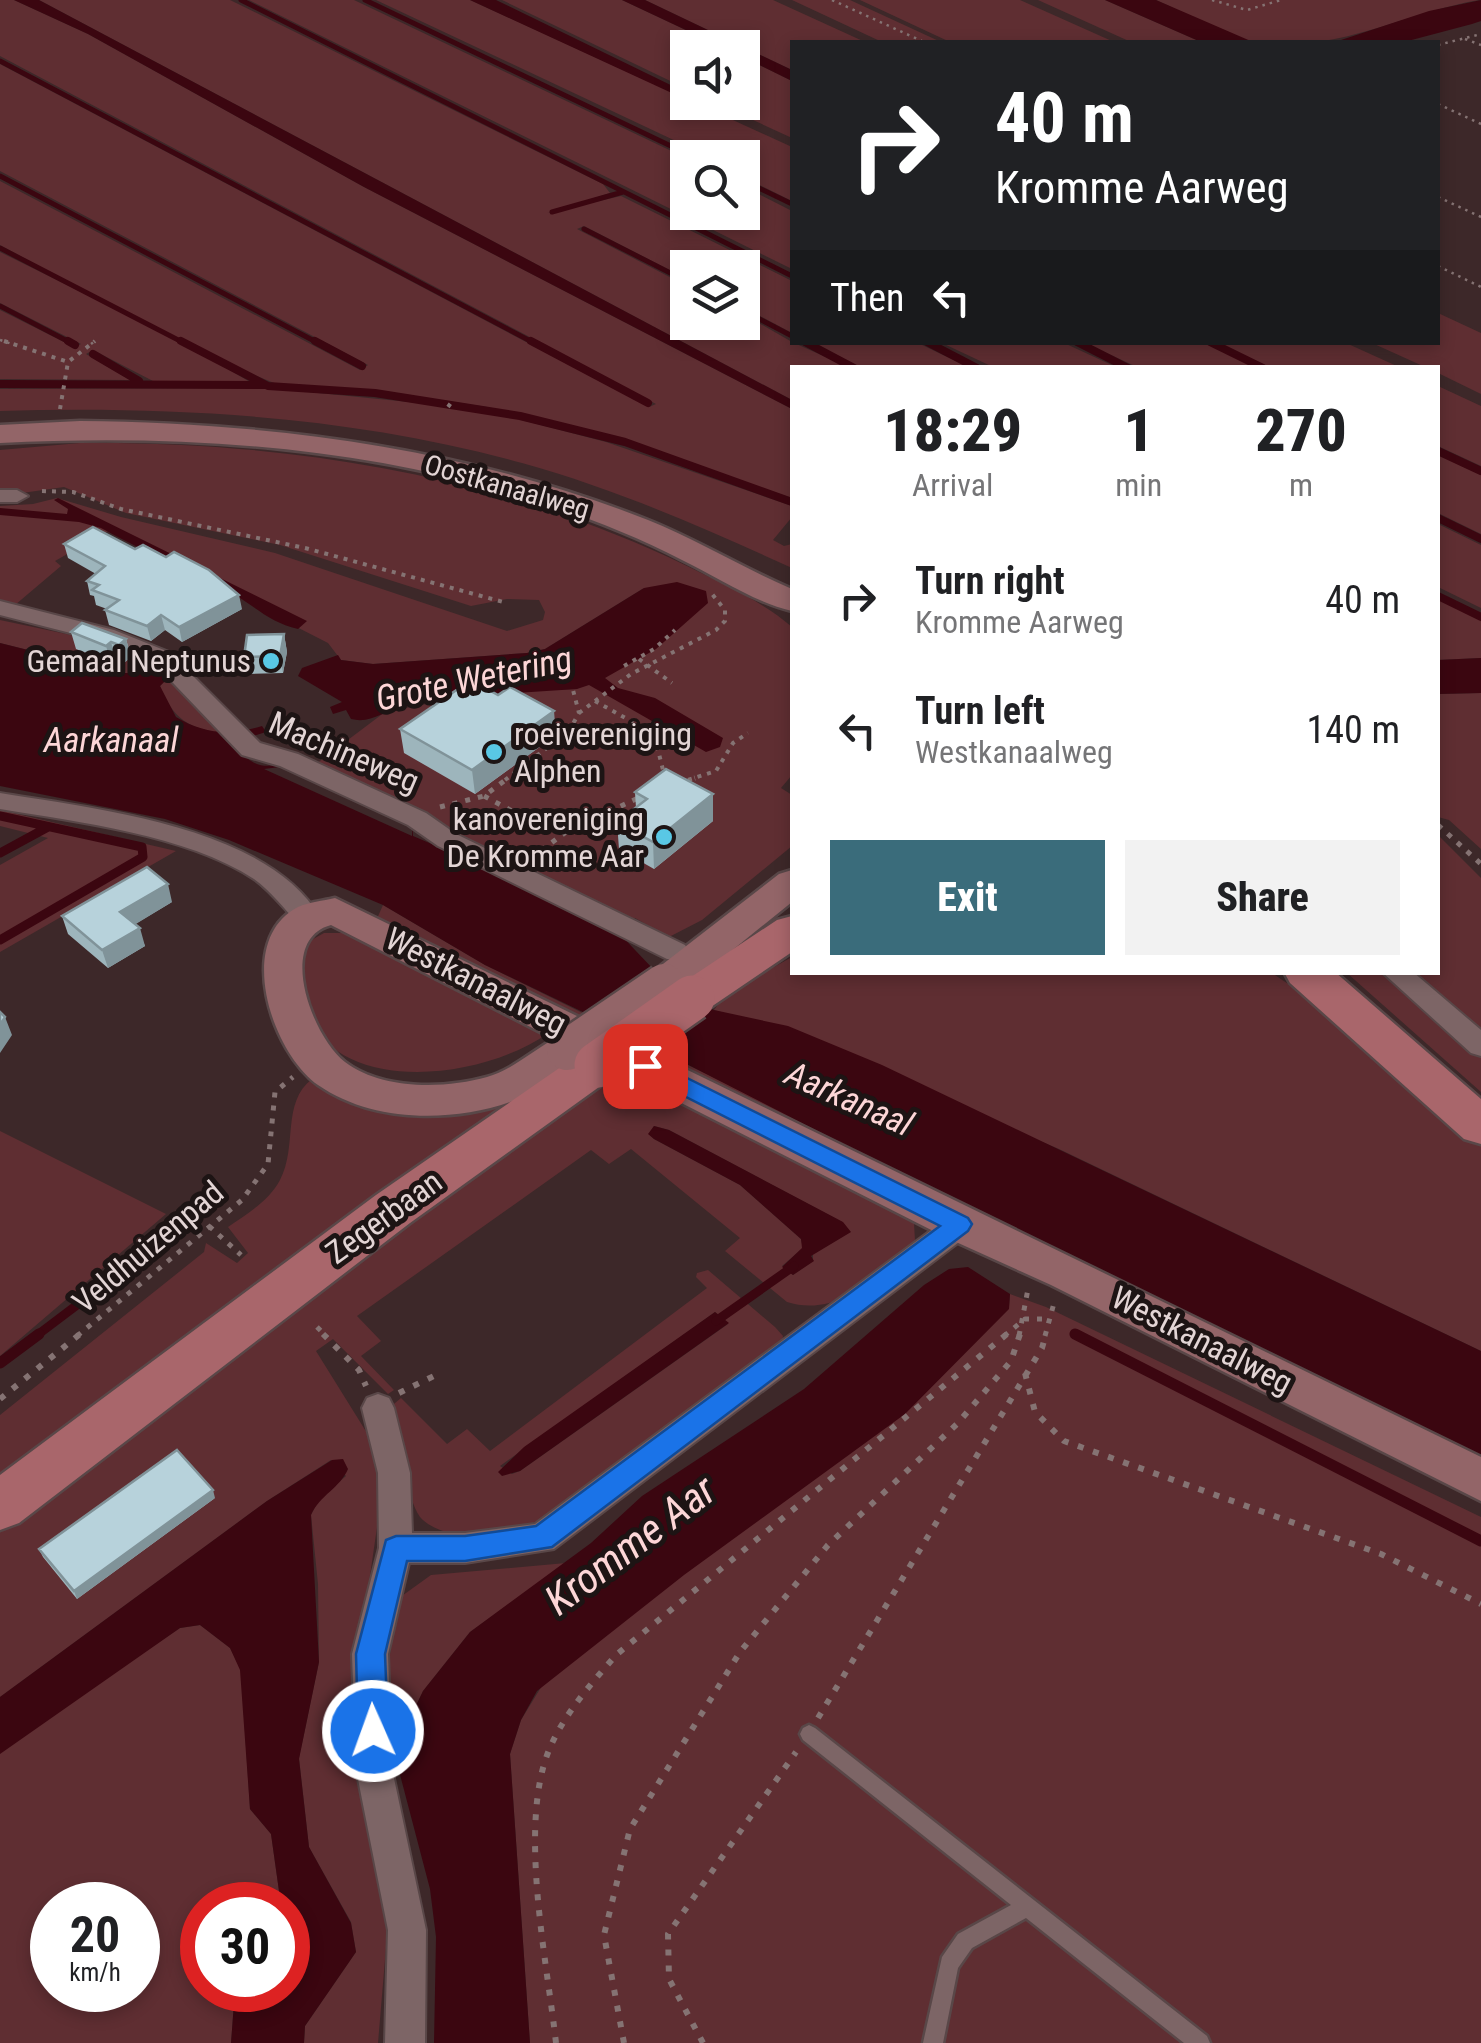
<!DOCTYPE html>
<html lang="en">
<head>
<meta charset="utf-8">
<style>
  :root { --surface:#fff; --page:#f2f2f2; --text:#202124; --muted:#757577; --accent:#3a6c7b }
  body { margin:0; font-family:"Roboto Condensed",sans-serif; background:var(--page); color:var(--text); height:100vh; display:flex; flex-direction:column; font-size:38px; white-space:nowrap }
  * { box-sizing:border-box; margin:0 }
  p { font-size:32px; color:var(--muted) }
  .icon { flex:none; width:55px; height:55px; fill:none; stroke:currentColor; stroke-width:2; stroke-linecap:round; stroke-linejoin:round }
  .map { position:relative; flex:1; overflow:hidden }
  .side { position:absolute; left:790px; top:365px; width:650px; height:610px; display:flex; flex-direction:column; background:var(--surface); border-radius:0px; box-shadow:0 5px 15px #0003 }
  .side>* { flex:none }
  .guide { position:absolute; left:790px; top:40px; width:650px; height:305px; border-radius:0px; box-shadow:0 5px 15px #0003; background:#202124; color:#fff; overflow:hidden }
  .tools { position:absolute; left:670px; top:30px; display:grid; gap:20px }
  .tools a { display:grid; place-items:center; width:90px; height:90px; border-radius:0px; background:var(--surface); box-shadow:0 5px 15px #0003; font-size:50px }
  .speed { position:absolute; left:30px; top:1882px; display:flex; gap:20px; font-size:50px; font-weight:700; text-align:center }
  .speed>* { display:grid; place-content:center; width:130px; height:130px; border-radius:50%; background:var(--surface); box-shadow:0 5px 15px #0003; line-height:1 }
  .speed small { font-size:25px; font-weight:400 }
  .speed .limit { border:15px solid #d22; background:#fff; color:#111 }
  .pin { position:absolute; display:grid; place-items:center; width:85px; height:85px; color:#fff; margin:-42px; border-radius:20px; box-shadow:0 5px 15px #0006 }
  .me { position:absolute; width:110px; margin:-55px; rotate:358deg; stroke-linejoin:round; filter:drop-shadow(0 0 8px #0008) }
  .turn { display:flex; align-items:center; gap:35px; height:210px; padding:0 40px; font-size:45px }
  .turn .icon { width:130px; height:130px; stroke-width:2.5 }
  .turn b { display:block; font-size:70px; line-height:85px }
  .then { display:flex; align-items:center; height:95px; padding:0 40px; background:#0003; gap:20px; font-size:38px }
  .eta { display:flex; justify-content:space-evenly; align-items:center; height:170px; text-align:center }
  .eta b { font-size:60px; font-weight:800; line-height:70px }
  .button { display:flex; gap:20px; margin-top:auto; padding:20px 40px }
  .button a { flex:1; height:115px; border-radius:0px; background:var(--accent); color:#fff; font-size:40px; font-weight:800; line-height:115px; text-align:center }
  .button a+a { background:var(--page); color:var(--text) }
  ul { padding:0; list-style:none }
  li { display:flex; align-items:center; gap:30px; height:130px; padding:0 40px }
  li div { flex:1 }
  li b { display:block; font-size:38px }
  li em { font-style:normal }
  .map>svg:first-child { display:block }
  .green { fill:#5f2e32; fill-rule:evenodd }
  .water { fill:#3b0610 }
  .pier { fill:#3d2829 }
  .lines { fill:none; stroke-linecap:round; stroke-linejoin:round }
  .stream-far3 { stroke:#3b0610; stroke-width:5 }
  .stream-far2 { stroke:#3b0610; stroke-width:8 }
  .stream-far1 { stroke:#3b0610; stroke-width:9 }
  .stream { stroke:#3b0610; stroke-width:11 }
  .lane-casing { stroke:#594748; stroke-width:5 }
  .street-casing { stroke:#594748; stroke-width:4 }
  .secondary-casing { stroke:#594748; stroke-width:5 }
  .primary-casing { stroke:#594748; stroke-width:5 }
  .path-far3 { stroke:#857373; stroke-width:2.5; stroke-dasharray:2.5 5; stroke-linecap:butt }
  .path-far2 { stroke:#857373; stroke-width:4; stroke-dasharray:4 6; stroke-linecap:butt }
  .path-far1 { stroke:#857373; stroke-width:5; stroke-dasharray:5 8; stroke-linecap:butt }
  .path { stroke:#857373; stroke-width:6; stroke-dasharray:6 10; stroke-linecap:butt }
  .lane { fill:#7d6566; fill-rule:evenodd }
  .street { fill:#7d6566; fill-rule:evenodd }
  .secondary { fill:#936568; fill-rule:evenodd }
  .primary { fill:#a9666b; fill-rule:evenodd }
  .secondary-bridge-casing { stroke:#594748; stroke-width:45; stroke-linecap:butt }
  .primary-bridge-casing { stroke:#594748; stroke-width:50; stroke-linecap:butt }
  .secondary-bridge { stroke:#936568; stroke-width:40 }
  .primary-bridge { stroke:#a9666b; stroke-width:45 }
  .wall { fill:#9db5bc }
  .shaded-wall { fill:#809399 }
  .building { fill:#b7d2db; stroke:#809399; stroke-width:2.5 }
  .route { fill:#1a73e8; stroke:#114b97; stroke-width:2.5 }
  .poi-dot { fill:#59c8e5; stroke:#1d1414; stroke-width:4 }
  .labels { text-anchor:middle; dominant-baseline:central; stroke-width:10; stroke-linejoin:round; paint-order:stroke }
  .far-street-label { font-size:28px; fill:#e3d5d5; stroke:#1d1414 }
  .poi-label { font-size:32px; fill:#e3d5d5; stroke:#1d1414; text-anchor:end }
  .street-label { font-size:32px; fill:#e3d5d5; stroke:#1d1414 }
  .water-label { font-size:35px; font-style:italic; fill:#fdd6d7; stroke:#1d1414 }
  .near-water-label { font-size:42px; font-style:italic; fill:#fdd6d7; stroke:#1d1414 }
</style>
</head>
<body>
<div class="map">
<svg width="1481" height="2043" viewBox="0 0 1481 2043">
  <rect width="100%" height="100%" fill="#3d2829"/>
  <path class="green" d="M0 0H14L88 34 364 187 792 409V498L584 429 487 407 382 391 274 383 199 352 250 382 153 381 93 350 86 354 130 380 0 379V310L74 347 81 344 0 303V252L140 321 0 245V181L360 370 368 365 0 171V64L649 407 656 404 0 56Z
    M39 0H230L603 184 610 193 547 213 621 196 792 281V333L743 307 742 268H688L687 279 584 226 577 229 687 286 688 322H742L743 314 792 342 848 367 792 368V400Z
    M249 0H354L684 157 687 159 688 212H742L743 186 792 211V269Z
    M376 0H470L792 147V201L743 177 742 158 702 157 697 151Z
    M502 0H622L722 47 688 48 687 89Z
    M645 0H773L865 42H792V70Z
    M792 0H850L941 42H882Z
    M860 0H1020L1114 42H950Z
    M1038 0H1105L1201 42H1131Z
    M1156 0H1479C1403 13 1334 55 1255 42 1226 38 1184 12 1156 0Z
    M743 57 792 81V138L716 103 742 102Z
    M1438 313 1481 333V394L1438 373V368L1425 367 1372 343 1438 342Z
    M812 343H918L968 367H861Z
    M942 343H1064L1116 367H993Z
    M1085 343H1206L1257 367H1137Z
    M1217 343H1346L1399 367H1270Z
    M1438 386 1481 406V466L1438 446Z
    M268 388 439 405 514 418 606 442 792 506V517L773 540 784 546 792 544V568C704 528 616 489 522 463 353 416 175 406 0 411V389Z
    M80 443C289 441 499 475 687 566 723 584 762 601 792 627V775L781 788 792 795V846L702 920 669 937 635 918 629 922 316 764 385 712 490 692 577 689 644 588 545 649 527 653 373 664 341 660 328 643 108 531 55 561 61 566 15 605 0 601V506L33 504 57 498 121 517 275 553 507 631 543 620 545 612 539 600 507 599 471 606 280 545 126 513 64 487 22 493 0 488V450Z
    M1438 454 1481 475V534L1438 513Z
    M1438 524 1481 545V608L1438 587Z
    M1438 599 1481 620V658L1438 660Z
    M0 620 71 635 166 671 86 675 59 672 32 659 28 650 0 643Z
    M170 676 224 733C190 730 172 718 160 686Z
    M1481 693V849L1449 820 1438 817V694Z
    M0 810 176 851 0 952V865L48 838 0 826Z
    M1438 835 1481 878V1044L1399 973 1438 972Z
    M383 905 485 965 747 1094 989 1221 375 923Z
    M324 933H349L547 1034C459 1094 270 1096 306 943Z
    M792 957V972L1272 973 1331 1013 1481 1140V1351L1059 1149 742 1018 714 1010 726 994Z
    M1347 973H1382L1481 1057V1092Z
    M620 1075 904 1212 914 1223 915 1241C884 1277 836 1318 787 1302L725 1251 740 1238 631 1149 609 1164 591 1150 357 1316 381 1341 361 1356 394 1390 388 1394 333 1339 316 1351 367 1433 383 1486 356 1672 354 1771 378 1864 388 1924 378 2043H304L305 2026 356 1952 351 1922 309 1847 299 1758 319 1662 318 1584 311 1515 319 1499 346 1476 331 1460 267 1501 0 1697V1523L574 1103ZM654 1126 669 1130 842 1222 850 1232 813 1254V1261L793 1275 782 1266 803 1248 801 1239 740 1185 654 1139 649 1134Z
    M312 1079 527 1092 0 1477V1415L204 1252 206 1243 237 1263 248 1253 228 1227C247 1214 269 1201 280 1180 298 1146 281 1103 312 1079Z
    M0 1131 166 1214 0 1356Z
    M708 1270 775 1327 783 1336 782 1343C729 1382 676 1422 622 1461 590 1485 539 1528 499 1536 478 1540 435 1535 420 1517 407 1499 396 1433 389 1408L401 1398 447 1444 467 1429 490 1451 707 1288 696 1277 697 1273ZM715 1312 728 1324 520 1471 512 1474 500 1466Z
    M1010 1294 1046 1307 1481 1517V2043H530L510 1754 521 1720 570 1640 1009 1306Z
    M566 1563 470 1632 423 1691 401 1737 382 1704 399 1598 431 1575Z
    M200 1625 230 1648 241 1670 250 1809 271 1834 279 1891 273 1905H202V1990H235L231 2043H0V1749L180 1628ZM52 1905H138V1990H52Z"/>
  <path class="water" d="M14 0H39L792 400V409L364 187 88 34Z
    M470 0H496L687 93V100Z
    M622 0H645L792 70V81L743 57 742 48 722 47Z
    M1105 0H1156L1253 42H1201Z
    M1481 0V21L1472 24 1404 42H1335L1429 11Z
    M58 498 307 621 298 629C267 622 251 602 223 588 182 568 141 550 101 528L79 522 0 515V508L67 514 68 509 54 500Z
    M677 582 706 591 708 603 656 649 605 678 618 688 655 698 723 738 720 747 706 752 589 685 577 689C518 693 461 695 403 707 383 711 371 724 351 719L346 710 333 714 330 707 342 702 298 676 302 668 338 655 341 660 373 664 527 653 545 649 644 588Z
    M0 643 28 650 32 659 59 672 86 675 166 671 170 676 160 686 176 717C204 734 231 736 262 726L266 732 247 738 237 749C264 777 268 759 294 769 334 785 372 805 412 822L413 836 556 897 616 930 655 971 647 977 714 1010 788 1026 882 1065 1481 1351V1469L614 1027 485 965 383 905 229 840 165 819 0 786Z
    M1481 658V693L1438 694V660Z
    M654 1126 669 1130 843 1222 851 1232 811 1256 814 1261 793 1275 782 1267 802 1248 801 1239 740 1185 654 1139 648 1134Z
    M968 1267 1010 1294 1009 1309 905 1414 684 1575 537 1691 521 1720 510 1754 530 2043H434L436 1937 430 1889 398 1767 401 1737 423 1691 470 1632 591 1543 642 1496 804 1389 924 1285 949 1269Z
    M715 1312 729 1323 520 1471 502 1476 498 1472 524 1447Z
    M343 1459 348 1469C340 1488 320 1495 311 1515L319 1662 299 1759 309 1847 351 1923 356 1952 305 2026 304 2043H231L235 1990H288V1905H273L279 1891 271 1834 250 1809 240 1670 230 1648 200 1625 180 1628 0 1754V1697L267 1501 332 1460Z"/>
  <path class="pier" d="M288 766 412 822V836L264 769Z"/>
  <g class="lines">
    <path class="stream-far3" d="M241 0 792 276
      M365 0 696 158
      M0 61 536 344
      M0 176 320 344
      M742 180 792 204
      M552 212 623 192
      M584 229 688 282
      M0 248 186 344
      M0 306 73 344
      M742 310 792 336
      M805 342 808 344
      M927 342 930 344
      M1077 342 1080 344
      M1210 342 1214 344"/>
    <path class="stream-far2" d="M68 341 75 345
      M181 341 268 386 375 393 520 416 625 442 792 502
      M315 341 362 366
      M531 341 648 403
      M805 342 854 368
      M927 342 977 368
      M1077 342 1128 368
      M1210 342 1263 368
      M93 354 139 381
      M0 384 265 385
      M1438 451 1481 471
      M1438 518 1481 539
      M1438 596 1481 617"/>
    <path class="stream-far1" d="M0 816 142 847 143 857 0 940
      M0 853 48 827
      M716 1321 794 1266
      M1075 1334 1079 1336
      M36 1336 163 1240"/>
    <path class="stream" d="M1075 1334 1481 1541
      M0 1363 39 1334"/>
    <defs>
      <path id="lane" d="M809 1725 815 1728 1207 2036 1210 2043H1184L1026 1918 972 1948 958 1968 943 2043H923L942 1957 958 1934 1011 1905 803 1740 800 1734 803 1728Z"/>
      <path id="street" d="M0 490H17L28 496 17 502H0Z
        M0 601 114 630 169 652 260 743 298 754 426 813 456 834 685 945 689 952 685 959H667L438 846 408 825 280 766 242 755 153 662 98 640 0 615Z
        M0 793C96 809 266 826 320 917L316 923H298C284 909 271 891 254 879 187 835 79 822 0 809Z
        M1382 972H1413L1481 1030V1056L1471 1053Z
        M960 1213 971 1217 975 1225 971 1233 554 1549 465 1563H409L388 1654 392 1769 426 1930 425 2043H385L388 1930 356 1769 352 1654 379 1548 378 1473 362 1408 367 1398 378 1394 389 1398 394 1408 410 1473 412 1533H465L535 1524 949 1217Z"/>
      <path id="secondary" d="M80 421C275 423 466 448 648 520 698 540 743 568 792 589V611C754 602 717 577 682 560 640 538 594 520 549 505 371 446 185 434 0 443V425Z
        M792 870V902L678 994 664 998 650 994 644 984 650 974 779 874Z
        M335 898 1481 1457V1501L1051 1285 945 1237 585 1054 581 1061C565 1072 548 1085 530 1094 467 1123 377 1126 318 1085 272 1053 234 940 298 907 309 902 323 901 335 898ZM331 925 554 1039C532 1051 512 1070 487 1077 444 1089 382 1090 345 1062 313 1038 275 940 331 925Z"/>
      <path id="primary" d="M792 916V952L708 1009 692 1014 676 1009 670 998 676 987 777 920Z
        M1284 972H1335L1481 1099V1144L1464 1139 1290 983Z
        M597 1048 613 1053 620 1065 613 1077 410 1223 19 1523 0 1530V1475L376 1195 581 1053Z"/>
    </defs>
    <use href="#lane" class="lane-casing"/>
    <use href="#street" class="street-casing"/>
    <use href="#secondary" class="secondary-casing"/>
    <use href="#primary" class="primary-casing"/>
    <path class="path-far3" d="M832 0 924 42
      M1212 0 1247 10 1281 0
      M1465 39 1481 45
      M1438 45 1481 34
      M1438 104 1481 124
      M1438 197 1481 217
      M1438 266 1481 287
      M0 340 12 344
      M91 344 95 341"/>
    <path class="path-far2" d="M4 341 68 362 95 341
      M448 407 453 400
      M60 409 68 362
      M42 491 73 492 121 509 305 548 507 603
      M639 659 672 683
      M624 666 654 649 675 630
      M595 701 654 734 664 774
      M579 713 631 674 716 630 725 621V610L712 594
      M505 780 569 731 579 713 573 690
      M688 780 716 771 733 743 748 733"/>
    <path class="path-far1" d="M682 782 695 778
      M484 796 527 819
      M440 807 484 796 508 778
      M1438 825 1481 864
      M531 858 566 832 638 798
      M209 1226 241 1255
      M317 1327 326 1336
      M77 1336 242 1200 268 1164 275 1092 293 1077
      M1004 1336 1025 1319H1048
      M1019 1336 1028 1289
      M1045 1336 1054 1303"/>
    <path class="path" d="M323 1334 359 1370 366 1386
      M1025 1373 1035 1412 1064 1441 1381 1554 1481 1604
      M399 1393 438 1374
      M0 1399 80 1334
      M818 1718 1042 1348 1046 1334
      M556 2043C547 1961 518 1826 549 1750 564 1714 591 1684 616 1655L1007 1334
      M624 2043 604 1935 630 1829 740 1652 828 1545 957 1424 1011 1361 1020 1334
      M703 2043 669 1979 668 1934 796 1752"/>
    <use href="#lane" class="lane"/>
    <use href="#street" class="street"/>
    <use href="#secondary" class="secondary"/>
    <use href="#primary" class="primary"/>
    <defs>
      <path id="secondary-bridge" d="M567 1050 664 984"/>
      <path id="primary-bridge" d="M597 1065 692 998"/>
    </defs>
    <use href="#secondary-bridge" class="secondary-bridge-casing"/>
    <use href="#primary-bridge" class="primary-bridge-casing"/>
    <use href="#secondary-bridge" class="secondary-bridge"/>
    <use href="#primary-bridge" class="primary-bridge"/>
  </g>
  <path class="wall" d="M64 544 242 609 182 642 165 630 151 641 109 625 105 610 107 609 96 605 94 596 90 595 87 581 96 574 68 558Z
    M71 632 126 639 131 657 124 663 116 660 111 663 76 649Z
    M284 634 287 652 283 673 247 674 244 657Z
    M498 695 556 735 475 794 404 753 400 729Z
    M635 792 713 794V821L654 869 619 849 617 822 636 808Z
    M172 902 135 924 145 946 108 968 68 934 62 916Z
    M215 1498 77 1599 43 1557 39 1549Z"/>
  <path class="shaded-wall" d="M239 595 242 609 182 642 179 627Z
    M161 615 165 630 151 641 147 626Z
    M284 634 287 652 283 673 280 656Z
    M126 639 131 657 124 663 119 645Z
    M111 642 116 660 111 663 106 646Z
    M554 711 556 735 475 794 472 770Z
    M713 794V821L654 869 653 842Z
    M168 884 172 902 126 930 120 912Z
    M140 928 145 946 108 968 102 950Z
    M5 1017 12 1035 0 1053V1025Z
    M213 1490 215 1498 77 1599 74 1591Z"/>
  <path class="building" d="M93 527 135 549 143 545 166 557 174 552 209 570 239 595 179 627 161 615 147 626 105 610 119 600 92 590 99 585 87 581 105 566 64 544Z
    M82 623 126 639 119 645 111 642 106 646 71 632Z
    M284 634 280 656 244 657 247 635Z
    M471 680 498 695 510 687 554 711 472 770 400 729Z
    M666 769 713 794 653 842 617 822 647 799 635 792Z
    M147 867 168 884 120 912 140 928 102 950 62 916Z
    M0 1012 5 1017 0 1025Z
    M177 1450 213 1490 74 1591 39 1549Z"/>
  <path class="route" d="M645 1057 968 1218 972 1224 968 1231 552 1547 465 1561H407L385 1654 388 1731 383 1741 373 1745 362 1741 358 1731 356 1654 386 1540 396 1536H465L536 1526 940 1226 637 1072 633 1066Z"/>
  <g class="poi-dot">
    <circle cx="271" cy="661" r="10"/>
    <circle cx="494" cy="752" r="10"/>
    <circle cx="664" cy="837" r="10"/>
  </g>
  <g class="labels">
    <g class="far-street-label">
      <text transform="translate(507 487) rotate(16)">Oostkanaalweg</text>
    </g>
    <g class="poi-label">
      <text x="251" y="661">Gemaal Neptunus</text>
      <text x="514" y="734" text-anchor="start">roeivereniging<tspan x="514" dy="37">Alphen</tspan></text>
      <text x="644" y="819">kanovereniging<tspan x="644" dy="37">De Kromme Aar</tspan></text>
    </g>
    <g class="street-label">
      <text transform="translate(344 752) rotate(23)">Machineweg</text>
      <text transform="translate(476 981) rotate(27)">Westkanaalweg</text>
      <text transform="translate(384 1217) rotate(-36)">Zegerbaan</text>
      <text transform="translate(148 1247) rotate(-40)">Veldhuizenpad</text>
      <text transform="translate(1202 1340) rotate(27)">Westkanaalweg</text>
    </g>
    <g class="water-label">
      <text transform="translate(474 679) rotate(-12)">Grote Wetering</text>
      <text x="111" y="740">Aarkanaal</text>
      <text transform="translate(849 1099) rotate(24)">Aarkanaal</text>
    </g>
    <g class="near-water-label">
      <text transform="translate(630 1545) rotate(-37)">Kromme Aar</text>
    </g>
  </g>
</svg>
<div class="tools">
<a><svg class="icon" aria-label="sound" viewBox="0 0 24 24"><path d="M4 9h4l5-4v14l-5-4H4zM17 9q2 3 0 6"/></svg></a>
<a><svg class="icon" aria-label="search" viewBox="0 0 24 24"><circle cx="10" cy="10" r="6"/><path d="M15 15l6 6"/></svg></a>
<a><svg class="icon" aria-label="layers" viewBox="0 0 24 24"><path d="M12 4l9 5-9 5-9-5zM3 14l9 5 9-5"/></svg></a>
</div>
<div class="speed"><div>20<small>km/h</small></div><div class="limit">30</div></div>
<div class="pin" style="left:645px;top:1066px;background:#d93025"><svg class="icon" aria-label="arrive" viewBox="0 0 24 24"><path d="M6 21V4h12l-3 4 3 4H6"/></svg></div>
<svg class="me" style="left:373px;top:1731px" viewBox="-20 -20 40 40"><circle r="17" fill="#1a73e8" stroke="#fff" stroke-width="3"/><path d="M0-11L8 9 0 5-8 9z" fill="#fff"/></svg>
<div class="guide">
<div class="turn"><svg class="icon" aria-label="right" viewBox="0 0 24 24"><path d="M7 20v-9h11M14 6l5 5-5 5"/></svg><div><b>40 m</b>Kromme Aarweg</div></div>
<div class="then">Then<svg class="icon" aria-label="left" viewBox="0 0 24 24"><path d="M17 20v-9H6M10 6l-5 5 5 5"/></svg></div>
</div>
<section class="side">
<div class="eta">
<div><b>18:29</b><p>Arrival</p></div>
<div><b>1</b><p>min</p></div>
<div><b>270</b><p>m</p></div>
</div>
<ul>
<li><svg class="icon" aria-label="right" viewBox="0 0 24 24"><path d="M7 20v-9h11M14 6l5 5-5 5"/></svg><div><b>Turn right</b><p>Kromme Aarweg</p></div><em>40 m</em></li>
<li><svg class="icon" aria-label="left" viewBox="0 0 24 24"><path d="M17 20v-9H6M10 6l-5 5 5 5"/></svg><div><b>Turn left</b><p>Westkanaalweg</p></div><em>140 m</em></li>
</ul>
<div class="button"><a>Exit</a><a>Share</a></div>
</section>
</div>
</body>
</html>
